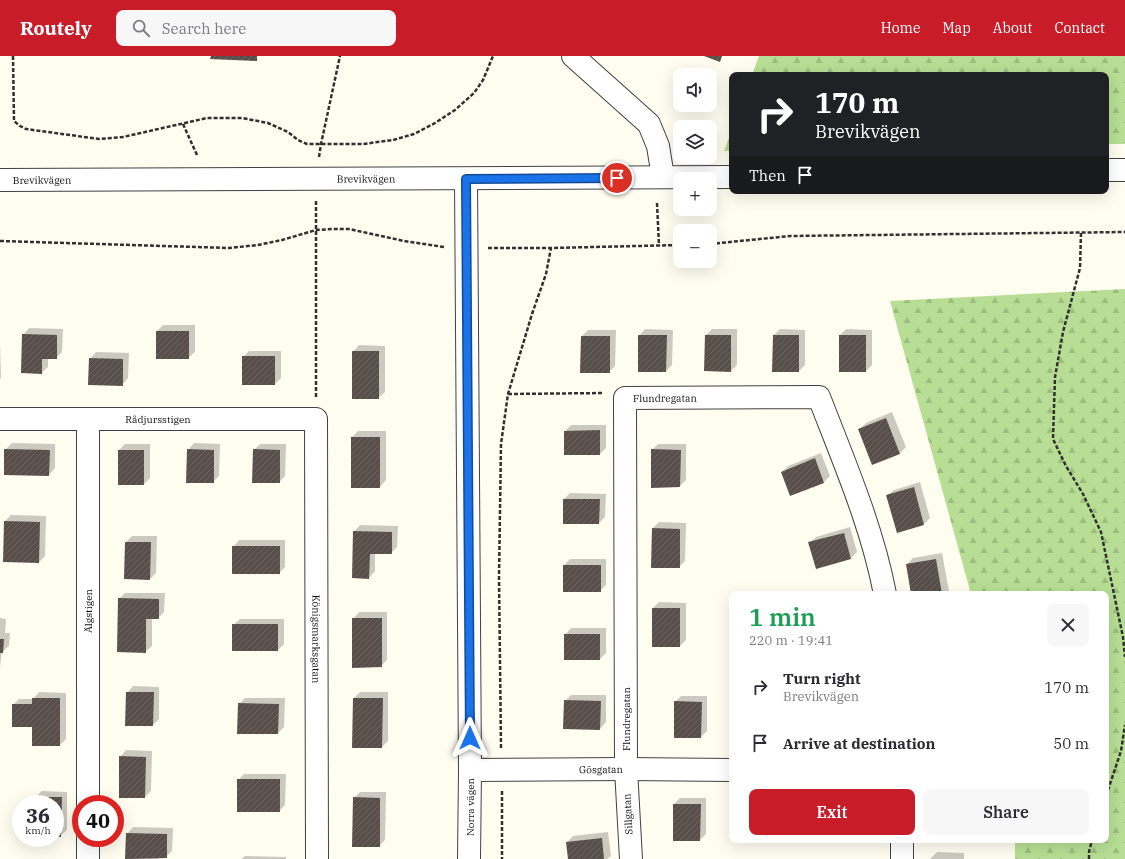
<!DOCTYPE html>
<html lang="en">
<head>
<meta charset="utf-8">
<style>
  :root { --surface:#fff; --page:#f7f7f7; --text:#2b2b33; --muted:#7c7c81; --accent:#c81d29 }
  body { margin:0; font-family:"IBM Plex Serif",serif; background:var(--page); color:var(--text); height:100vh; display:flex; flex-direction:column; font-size:15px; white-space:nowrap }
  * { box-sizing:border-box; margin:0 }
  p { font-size:13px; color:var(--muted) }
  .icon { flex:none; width:22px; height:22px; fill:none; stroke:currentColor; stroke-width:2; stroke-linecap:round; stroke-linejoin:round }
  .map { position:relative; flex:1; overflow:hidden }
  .sheet { position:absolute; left:729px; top:535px; width:380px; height:252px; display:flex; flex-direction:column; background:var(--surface); border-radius:8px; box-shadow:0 4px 16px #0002 }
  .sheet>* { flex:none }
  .banner { position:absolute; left:729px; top:16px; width:380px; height:122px; border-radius:8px; box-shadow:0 4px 16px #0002; background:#202124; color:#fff; overflow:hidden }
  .tools { position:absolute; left:673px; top:12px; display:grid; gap:8px }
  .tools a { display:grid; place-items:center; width:44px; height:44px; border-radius:8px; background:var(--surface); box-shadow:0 4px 16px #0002; font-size:20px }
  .speed { position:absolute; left:12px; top:739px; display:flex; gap:8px; font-size:20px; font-weight:700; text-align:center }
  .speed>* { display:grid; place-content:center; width:52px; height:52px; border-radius:50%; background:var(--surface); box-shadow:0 4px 16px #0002; line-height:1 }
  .speed small { font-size:10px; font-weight:400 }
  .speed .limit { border:6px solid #d22; background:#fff; color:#111 }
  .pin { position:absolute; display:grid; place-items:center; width:34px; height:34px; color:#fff; margin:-17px; border:2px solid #fff; border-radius:50%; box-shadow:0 1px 4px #0007 }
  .me { position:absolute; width:44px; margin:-22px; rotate:0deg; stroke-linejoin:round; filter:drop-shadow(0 0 3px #0008) }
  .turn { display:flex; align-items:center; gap:14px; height:84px; padding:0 20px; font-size:18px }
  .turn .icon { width:52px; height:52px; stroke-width:2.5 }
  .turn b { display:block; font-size:28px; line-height:34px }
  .then { display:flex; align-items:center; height:38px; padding:0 20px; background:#0003; gap:8px; font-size:15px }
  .round { display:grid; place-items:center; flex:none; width:42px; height:42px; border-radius:8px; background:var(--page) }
  .headline { display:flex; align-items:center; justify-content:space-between; height:68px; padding:0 20px }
  h1 { font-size:24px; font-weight:600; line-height:30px; color:#1e9e55 }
  .action { display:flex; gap:8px; margin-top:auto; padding:8px 20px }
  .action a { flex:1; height:46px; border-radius:8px; background:var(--accent); color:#fff; font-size:16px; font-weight:600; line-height:46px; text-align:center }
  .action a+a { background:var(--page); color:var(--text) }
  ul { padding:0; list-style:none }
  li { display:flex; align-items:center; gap:12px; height:56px; padding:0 20px }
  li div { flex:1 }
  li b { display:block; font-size:15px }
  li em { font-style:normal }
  header { display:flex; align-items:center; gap:24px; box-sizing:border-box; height:56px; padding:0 20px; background:var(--accent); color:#fff }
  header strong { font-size:19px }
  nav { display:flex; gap:22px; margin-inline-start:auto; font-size:14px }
  .search { width:280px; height:36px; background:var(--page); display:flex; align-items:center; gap:10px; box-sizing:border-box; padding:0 14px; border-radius:8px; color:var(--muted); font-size:15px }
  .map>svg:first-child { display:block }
  .forest { fill:url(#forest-firs) }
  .shadow { fill:#0003 }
  .building { fill:url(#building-hatch) }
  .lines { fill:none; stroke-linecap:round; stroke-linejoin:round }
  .minor-casing { stroke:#414141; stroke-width:24 }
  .path { stroke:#303030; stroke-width:2.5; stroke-dasharray:4 2; stroke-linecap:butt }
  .minor { stroke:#fff; stroke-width:22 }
  .route-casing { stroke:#114b97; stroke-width:10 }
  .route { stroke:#1a73e8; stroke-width:7 }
  .labels { text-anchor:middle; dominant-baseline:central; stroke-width:4; stroke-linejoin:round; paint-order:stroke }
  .street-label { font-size:10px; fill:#0e0e0e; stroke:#fff }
</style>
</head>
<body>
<header>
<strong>Routely</strong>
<div class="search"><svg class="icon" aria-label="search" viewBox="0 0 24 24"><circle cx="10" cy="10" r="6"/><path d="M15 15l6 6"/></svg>Search here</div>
<nav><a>Home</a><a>Map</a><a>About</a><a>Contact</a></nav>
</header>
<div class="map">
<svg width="1125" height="803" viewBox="0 0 1125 803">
  <defs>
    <pattern id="forest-firs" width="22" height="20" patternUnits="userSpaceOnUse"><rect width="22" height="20" fill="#b7de94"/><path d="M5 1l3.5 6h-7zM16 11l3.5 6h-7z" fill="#9cbd7e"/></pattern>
    <pattern id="building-hatch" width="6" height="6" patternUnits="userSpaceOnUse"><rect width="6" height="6" fill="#584f4a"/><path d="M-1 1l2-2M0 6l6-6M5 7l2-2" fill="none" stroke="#6b6460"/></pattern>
  </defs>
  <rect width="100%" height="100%" fill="#fffcf0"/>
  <path class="forest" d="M759 0H1125V88H1106V19H752Z
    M732 74V95H724Z
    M1125 233V803H1015V784H1106V538H971L890 245Z"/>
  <path class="shadow" d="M163 269H195V296L188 302 157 275Z
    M29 272 63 273 62 296 56 302H48V311L41 317 23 279Z
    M645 273 673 274 672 309 666 315 639 280Z
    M712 273H737V309L731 315 706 279Z
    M780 273 805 274V309L799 315 774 279Z
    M846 273 872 274V309L866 315 840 279Z
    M588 274H616L615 310 609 316 582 280Z
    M0 286 1 322 0 323Z
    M359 289 385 290V336L378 342 353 296Z
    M249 295H281V322L275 328 243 301Z
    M96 296 129 297 128 322 122 329 90 303Z
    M892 356 906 391 900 397 873 407 860 373 866 367Z
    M571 369H606V392L600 398H565V375Z
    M358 375H386V424L380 431H352V381Z
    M12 387 55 388V412L49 419 5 394Z
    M194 387 220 388 219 420 213 426 188 394Z
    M125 388H150V422L144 428 119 394Z
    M260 388H286L285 420 279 426 254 394Z
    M658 388H686V424L680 430H652V394Z
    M821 397 830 420 824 426 782 416 788 410Z
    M920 426 930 462 924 468 898 476 887 440 894 434Z
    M570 437 606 438 605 461 599 467 564 443Z
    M11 459 46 460 45 500 39 506 5 465Z
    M659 466 686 467 685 505 679 511 653 472Z
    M360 469 398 470 397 491 391 497H375V515L369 522 354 476Z
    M850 471 857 496 851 502 816 512 810 487 816 481Z
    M132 480H157L156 517 150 523 125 522 126 486Z
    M239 484H285V511L279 517 233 491Z
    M942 497 949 535 945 538H912L907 508 913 502Z
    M570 503H606V529L600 535 564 509Z
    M125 537H165L164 556 158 562H152V590L145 596 119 543Z
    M659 546 686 547V584L680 590 653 552Z
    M359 556H387V604L381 610 353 563Z
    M0 562 6 563 5 577H10L9 590 2 596 0 611Z
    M240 563H284V588L278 594 233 569Z
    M571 572H606V597L600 603 565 579Z
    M133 630 159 631V663L153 669 127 637Z
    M39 636 66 637V683L60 689 33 670 13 649 19 643H33Z
    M360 636H388V685L382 691 354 642Z
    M571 639H606V666L600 673 565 645Z
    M681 640H707V675L701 681 675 646Z
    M245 642H285L284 671 278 677 239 648Z
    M126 694 152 695 151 735 145 741 120 701Z
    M244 718H286L285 749 279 755 238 724Z
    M42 735 67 736V774L60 780H55V748H35V741Z
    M360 736H386L385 784 379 790 354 742Z
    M680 742H706V778L700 784 674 748Z
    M133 771 173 772 172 795 166 801H159V803H126L127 778Z
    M608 776 611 800 607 803H569L567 786 573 780Z
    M937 796 964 797V803H930Z
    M245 800 286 801V803H241Z"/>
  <path class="building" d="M211 0H257V5L210 3Z
    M704 0H722L720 6Z
    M156 275H189V303H156Z
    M22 278 57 279V303H42V318L21 317Z
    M638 279H667L666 316H638Z
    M705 279H731V316L704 315Z
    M773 279H799V316H772Z
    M839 279H866V316H839Z
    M581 280H610V317H580Z
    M352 295H379V343H352Z
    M242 300H275V329H242Z
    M89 302 123 303V330L88 329Z
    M886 362 900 398 872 409 858 373Z
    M600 374V399H564V375Z
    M351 381H380V432H351Z
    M4 393 50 394 49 420 4 419Z
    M187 393 214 394V427H186Z
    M253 393 280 394V427H252Z
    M651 393 681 394 680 431 651 432Z
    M118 394H144V429H118Z
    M815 402 824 427 790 440 781 416Z
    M914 431 924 469 897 477 886 439Z
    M563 443H600L599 468H563Z
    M4 465 40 466 39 507 3 506Z
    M652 472 680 473V512H651Z
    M353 475 392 476V498H370L369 523 352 522Z
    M844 477 851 503 816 513 808 486Z
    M125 486H151L150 524 124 523Z
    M232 490H280V518H232Z
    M936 503 942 538H911L906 508Z
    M563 509H601V536H563Z
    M118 542 159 543V563H146V597L117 596Z
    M652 552H680V591H652Z
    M352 562H382V611L352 612Z
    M232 568H278V595H232Z
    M564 578H600V604H564Z
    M0 583H4L3 597H0Z
    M126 636H154L153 670H125Z
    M32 642H60V690H32V671H12V648H32Z
    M353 642H383L382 692H352Z
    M564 644 601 645 600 674 563 673Z
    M674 645 702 646 701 682H674Z
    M238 647 279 648 278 678H237Z
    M119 700 146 701 145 742H119Z
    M237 723H280V756H237Z
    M34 741H62L61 781H55V748H34Z
    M353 741 380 742V791H352Z
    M673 748H701L700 785H673Z
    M126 777 167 778V802L125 803Z
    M602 782 604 803H568L566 786Z"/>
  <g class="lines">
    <defs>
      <g id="minor">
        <path d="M573 0 649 68 658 90 663 121"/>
        <path d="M1106 114H1125"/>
        <path d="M466 123 470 714 469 803"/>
        <path id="s1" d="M0 124 732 121"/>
        <path id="s2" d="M0 363H316L317 803"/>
        <path d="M88 363V748"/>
        <path id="s3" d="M470 714 626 713 732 714"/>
        <path d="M88 782V803"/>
        <path d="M902 784V803"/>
        <path id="s4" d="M631 803 626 713 625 342 819 341C844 406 872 470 885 538"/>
      </g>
    </defs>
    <use href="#minor" class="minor-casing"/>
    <path class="path" d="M13 0 14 65 20 70 26 73 99 83 123 81 207 62H242L268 67 288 76 298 84 307 88H363L393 84 414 78 435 67 455 54 474 37 483 24 493 0
      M183 68 197 99
      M319 101 321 88 340 0
      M657 147 659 190
      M1081 177 1080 212 1063 276 1055 321 1053 383 1066 410 1083 438 1101 476 1123 581 1125 601
      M0 185 229 192 258 189 282 184 316 174 333 173H349L404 185 444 191
      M710 188 790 180 1125 176
      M488 192H551
      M508 338 604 337
      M316 341V144
      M501 692 499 521 501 388 508 338 532 258 546 218 551 192 680 189
      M502 735V803
      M1106 740 1121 695 1125 669
      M1089 803V796L1092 784"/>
    <use href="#minor" class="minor"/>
  </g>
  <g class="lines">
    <defs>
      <path id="route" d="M470 682 466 123 617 122"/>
    </defs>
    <use href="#route" class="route-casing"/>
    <use href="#route" class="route"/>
  </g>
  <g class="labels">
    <g class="street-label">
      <text stroke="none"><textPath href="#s1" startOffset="366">Brevikvägen</textPath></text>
      <text stroke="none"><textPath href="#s1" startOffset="42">Brevikvägen</textPath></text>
      <text stroke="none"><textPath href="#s4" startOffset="501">Flundregatan</textPath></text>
      <text stroke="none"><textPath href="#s2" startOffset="158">Rådjursstigen</textPath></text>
      <text transform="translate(88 555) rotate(-90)">Älgstigen</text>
      <text stroke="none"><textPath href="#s2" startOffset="536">Königsmarksgatan</textPath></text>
      <text transform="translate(626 663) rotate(-90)">Flundregatan</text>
      <text stroke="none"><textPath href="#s3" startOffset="131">Gösgatan</textPath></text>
      <text transform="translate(470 751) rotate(-90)">Norra vägen</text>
      <text transform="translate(628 758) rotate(-93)">Sillgatan</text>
    </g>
  </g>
</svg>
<div class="tools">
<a><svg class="icon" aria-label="sound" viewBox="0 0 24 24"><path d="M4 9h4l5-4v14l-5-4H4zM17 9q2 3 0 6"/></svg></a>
<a><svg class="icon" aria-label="layers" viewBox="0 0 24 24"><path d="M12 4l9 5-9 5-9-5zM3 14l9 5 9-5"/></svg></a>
<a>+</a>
<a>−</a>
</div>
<div class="speed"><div>36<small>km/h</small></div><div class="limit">40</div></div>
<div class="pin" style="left:617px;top:122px;background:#d93025"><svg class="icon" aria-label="arrive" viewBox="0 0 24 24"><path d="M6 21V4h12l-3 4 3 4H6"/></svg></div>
<svg class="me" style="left:470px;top:682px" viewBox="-20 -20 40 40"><path d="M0-17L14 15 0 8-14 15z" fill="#1a73e8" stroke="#fff" stroke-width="4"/></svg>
<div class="banner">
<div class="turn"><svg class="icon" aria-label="right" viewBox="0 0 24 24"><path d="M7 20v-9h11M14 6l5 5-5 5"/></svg><div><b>170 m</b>Brevikvägen</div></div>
<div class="then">Then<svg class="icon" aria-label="arrive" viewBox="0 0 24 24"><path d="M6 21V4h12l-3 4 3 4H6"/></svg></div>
</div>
<section class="sheet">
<div class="headline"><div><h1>1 min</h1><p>220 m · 19:41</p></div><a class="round"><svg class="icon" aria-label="close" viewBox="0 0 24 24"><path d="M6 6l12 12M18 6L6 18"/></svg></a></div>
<ul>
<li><svg class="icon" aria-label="right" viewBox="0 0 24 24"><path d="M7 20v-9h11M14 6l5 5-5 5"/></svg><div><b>Turn right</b><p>Brevikvägen</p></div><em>170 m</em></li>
<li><svg class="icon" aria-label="arrive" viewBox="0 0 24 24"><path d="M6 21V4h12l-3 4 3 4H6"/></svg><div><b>Arrive at destination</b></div><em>50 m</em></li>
</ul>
<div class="action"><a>Exit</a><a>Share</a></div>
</section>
</div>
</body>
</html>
